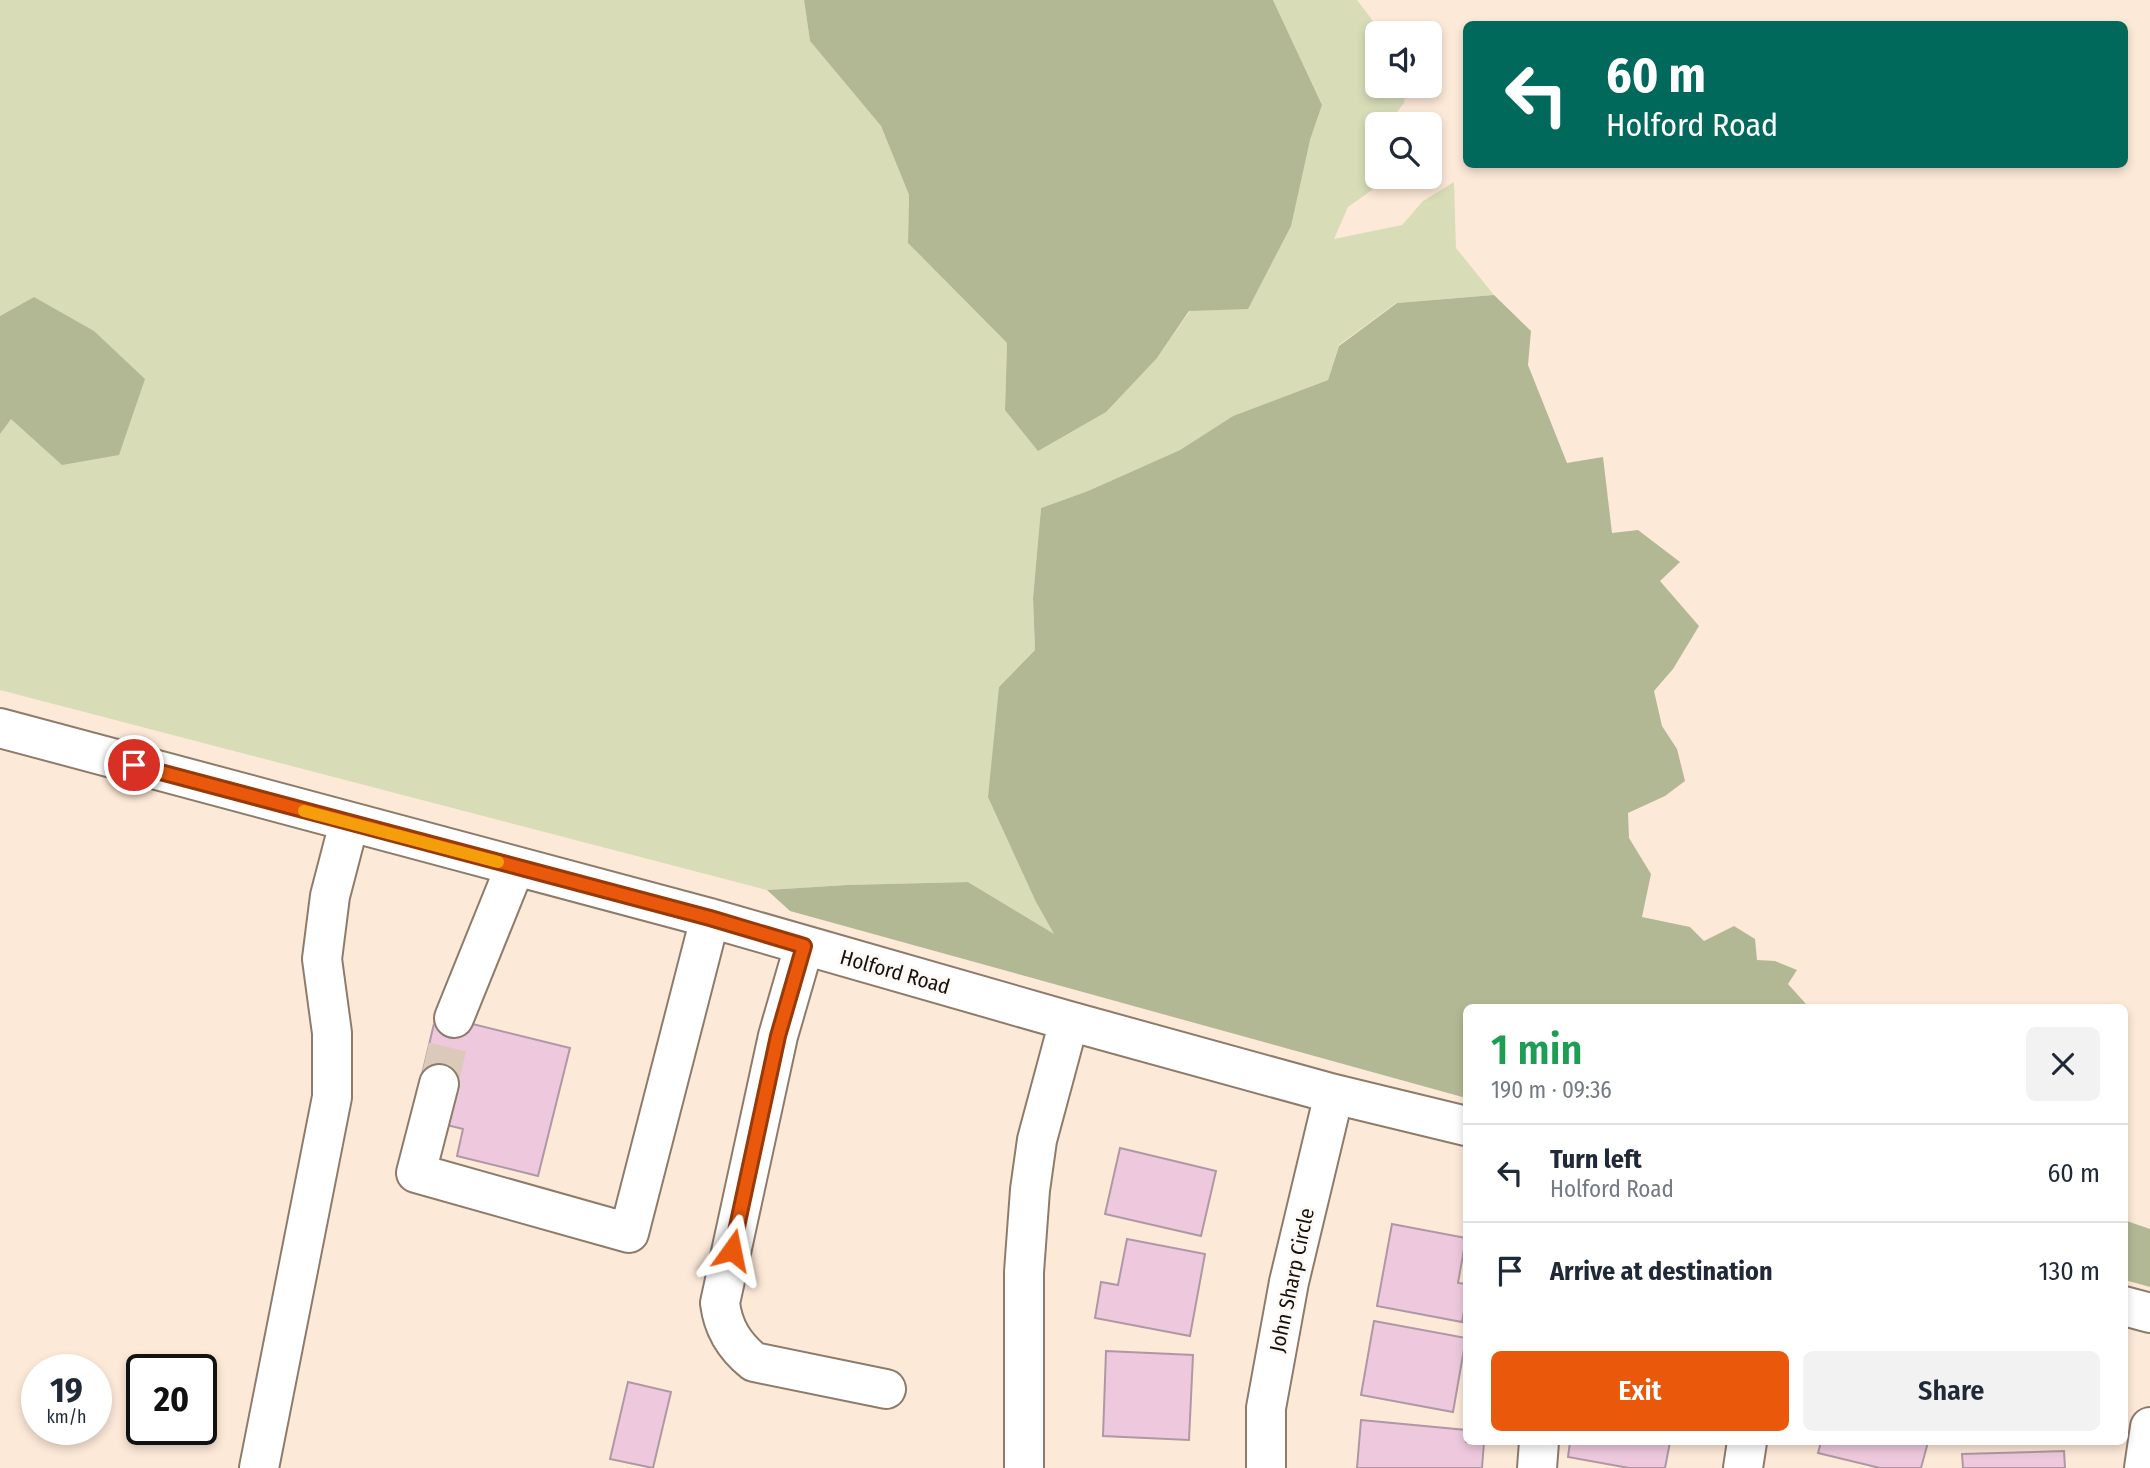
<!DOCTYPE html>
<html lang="en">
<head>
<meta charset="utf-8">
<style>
  :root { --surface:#fff; --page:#f2f2f3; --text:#1f2937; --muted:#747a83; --line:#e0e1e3; --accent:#ea580c }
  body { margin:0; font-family:"Fira Sans Condensed",sans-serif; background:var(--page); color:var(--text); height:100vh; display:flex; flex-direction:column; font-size:26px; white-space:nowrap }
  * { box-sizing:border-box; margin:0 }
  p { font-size:23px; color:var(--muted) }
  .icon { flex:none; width:38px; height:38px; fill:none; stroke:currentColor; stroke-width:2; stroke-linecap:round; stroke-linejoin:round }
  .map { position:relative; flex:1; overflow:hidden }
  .sheet { position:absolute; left:1463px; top:1004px; width:665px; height:441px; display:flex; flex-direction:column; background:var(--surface); border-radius:10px; box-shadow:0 4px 10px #0003 }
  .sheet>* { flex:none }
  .guide { position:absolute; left:1463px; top:21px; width:665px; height:147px; border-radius:10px; box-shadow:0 4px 10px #0003; background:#00695c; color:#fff; overflow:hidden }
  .fabs { position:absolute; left:1365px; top:21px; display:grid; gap:14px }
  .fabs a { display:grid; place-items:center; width:77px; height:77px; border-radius:10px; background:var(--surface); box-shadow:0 4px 10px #0003; font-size:35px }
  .speed { position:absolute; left:21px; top:1354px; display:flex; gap:14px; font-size:35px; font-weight:700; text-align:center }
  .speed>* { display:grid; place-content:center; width:91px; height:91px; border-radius:50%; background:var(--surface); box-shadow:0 4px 10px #0003; line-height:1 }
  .speed small { font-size:18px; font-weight:400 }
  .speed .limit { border:4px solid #111; border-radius:10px; background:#fff; color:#111 }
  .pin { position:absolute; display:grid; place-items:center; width:60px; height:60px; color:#fff; margin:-30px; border:4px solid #fff; border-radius:50%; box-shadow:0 2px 7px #0007 }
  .me { position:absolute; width:77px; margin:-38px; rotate:12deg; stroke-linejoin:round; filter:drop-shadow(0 0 5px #0008) }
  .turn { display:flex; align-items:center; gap:24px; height:147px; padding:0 28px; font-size:32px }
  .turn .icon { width:91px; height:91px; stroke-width:2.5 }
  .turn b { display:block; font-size:49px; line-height:60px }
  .round { display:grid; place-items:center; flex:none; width:74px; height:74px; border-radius:10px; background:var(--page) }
  .summary { display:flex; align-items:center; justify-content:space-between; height:119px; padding:0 28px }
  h1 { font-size:42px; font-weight:600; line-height:52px; color:#1e9e55 }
  .action { display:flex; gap:14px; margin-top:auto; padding:14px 28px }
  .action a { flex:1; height:80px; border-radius:10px; background:var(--accent); color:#fff; font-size:28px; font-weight:600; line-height:80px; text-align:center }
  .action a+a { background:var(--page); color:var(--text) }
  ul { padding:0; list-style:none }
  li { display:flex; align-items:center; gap:21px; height:98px; padding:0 28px; border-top:2px solid var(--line) }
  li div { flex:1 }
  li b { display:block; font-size:26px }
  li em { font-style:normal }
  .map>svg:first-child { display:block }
  .green { fill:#d8ddb8 }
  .forest { fill:#b3b894 }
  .building { fill:#eec9dd; stroke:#af98a5; stroke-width:2 }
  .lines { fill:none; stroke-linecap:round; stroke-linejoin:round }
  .minor-tunnel { stroke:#dbc9b9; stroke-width:38; stroke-dasharray:38 19; stroke-linecap:butt }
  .minor-casing { stroke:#8d7b6c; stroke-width:42 }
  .minor { stroke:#fff; stroke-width:38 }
  .route-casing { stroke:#983908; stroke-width:18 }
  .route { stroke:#ea580c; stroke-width:12 }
  .slow { stroke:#f59e0b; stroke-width:12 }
  .labels { text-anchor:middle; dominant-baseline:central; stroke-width:6; stroke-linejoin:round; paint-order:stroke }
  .street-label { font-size:21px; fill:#18110b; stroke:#fdf9f6 }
</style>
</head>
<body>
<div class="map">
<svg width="2150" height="1468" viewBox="0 0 2150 1468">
  <rect width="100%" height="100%" fill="#fde9d8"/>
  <path class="green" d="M0 0H804L810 41 881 126 909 195 908 243 1007 343 1005 410 1157 358 1310 140 1322 105 1273 0H1357L1382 33H1377V86H1406L1404 103 1388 124H1377V177H1382L1372 190 1348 207 1334 239 1402 225 1423 201 1454 182 1456 248 1494 295 1396 303 1339 345 1328 380 1233 416 1180 450 1088 491 1041 508 1033 598 1035 650 999 687 1036 902 1055 935 968 882 847 885 767 890 0 690V434L10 419 34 297 0 316Z"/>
  <path class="forest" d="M804 0H1273L1322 105 1310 140 1291 226 1248 309 1189 311 1157 358 1106 412 1038 451 1005 410 1007 343 908 243 909 195 881 126 810 41Z
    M1494 295 1531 331 1528 365 1567 463 1603 457 1612 533 1638 530 1680 562 1660 581 1699 626 1673 669 1654 691 1662 726 1677 749 1685 781 1665 796 1628 813 1629 838 1651 874 1642 917 1690 927 1704 941 1734 926 1755 939 1757 960 1775 961 1797 970 1788 984 1806 1004 1816 1008H1466V1098L790 911 767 890 847 885 968 882 1054 934 1036 902 988 797 999 687 1035 650 1033 598 1041 508 1088 491 1180 450 1233 416 1328 380 1339 346 1397 303Z
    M34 297 94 331 145 379 119 455 62 465 11 419 0 434V316Z
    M2124 1220 2150 1229V1287L2125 1280Z"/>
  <path class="building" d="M436 1015 570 1048 538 1176 457 1156 463 1129 435 1122 421 1079Z
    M1120 1148 1216 1171 1201 1236 1105 1214Z
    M1392 1224 1466 1238 1458 1283 1466 1284V1300L1462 1322 1377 1306Z
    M1127 1239 1205 1254 1190 1336 1095 1318 1101 1282 1118 1285Z
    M1374 1321 1466 1338 1453 1412 1361 1395Z
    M1106 1351 1193 1355 1189 1440 1103 1436Z
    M628 1382 671 1392 653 1468 610 1459Z
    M1361 1420 1466 1430V1442H1484L1482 1468H1357Z
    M1570 1442H1670L1665 1468H1629L1568 1457Z
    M1821 1442H1928L1921 1468H1880L1818 1453Z
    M2064 1451 2065 1468H1963L1962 1454Z"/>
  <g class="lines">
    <path class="minor-tunnel" d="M439 1084 454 1018"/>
    <defs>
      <path id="minor" d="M0 728 710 918 1069 1021 1334 1094 1466 1126
        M804 946 778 1036 720 1303C723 1328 734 1346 754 1362L886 1389
        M454 1018 515 867
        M439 1084 416 1173 629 1233 710 918
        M2124 1306 2150 1313
        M259 1468 332 1097V1033L322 959 330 896 349 823
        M1024 1468V1272L1030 1190 1037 1140 1069 1021
        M1266 1468V1408L1289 1282 1334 1094
        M1537 1468 1539 1442
        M1743 1468 1747 1442
        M2144 1468 2150 1427"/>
    </defs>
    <use href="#minor" class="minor-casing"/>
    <use href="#minor" class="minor"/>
  </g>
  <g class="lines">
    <defs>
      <path id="route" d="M134 765 710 918 804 946 778 1036 732 1250"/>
    </defs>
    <use href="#route" class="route-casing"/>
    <use href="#route" class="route"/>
    <path class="slow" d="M304 811 498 862"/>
  </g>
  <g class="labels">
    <g class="street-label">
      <text transform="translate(895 972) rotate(16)">Holford Road</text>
      <text transform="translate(1292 1280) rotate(-78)">John Sharp Circle</text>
    </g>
  </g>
</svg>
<div class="fabs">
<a><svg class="icon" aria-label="sound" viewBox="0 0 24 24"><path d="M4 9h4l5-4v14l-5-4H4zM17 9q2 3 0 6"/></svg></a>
<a><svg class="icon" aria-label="search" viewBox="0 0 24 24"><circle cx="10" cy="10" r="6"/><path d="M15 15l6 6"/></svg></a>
</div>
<div class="speed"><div>19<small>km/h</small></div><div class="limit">20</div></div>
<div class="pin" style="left:134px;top:765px;background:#d93025"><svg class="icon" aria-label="arrive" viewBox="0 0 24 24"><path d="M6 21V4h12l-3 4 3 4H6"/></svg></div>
<svg class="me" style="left:732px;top:1250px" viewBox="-20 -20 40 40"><path d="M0-17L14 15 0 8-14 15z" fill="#ea580c" stroke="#fff" stroke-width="4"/></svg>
<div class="guide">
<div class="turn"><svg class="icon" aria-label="left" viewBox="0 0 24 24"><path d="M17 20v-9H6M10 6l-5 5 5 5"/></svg><div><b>60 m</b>Holford Road</div></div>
</div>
<section class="sheet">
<div class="summary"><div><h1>1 min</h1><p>190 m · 09:36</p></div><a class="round"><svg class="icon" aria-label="close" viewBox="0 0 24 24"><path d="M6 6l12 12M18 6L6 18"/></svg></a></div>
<ul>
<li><svg class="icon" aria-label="left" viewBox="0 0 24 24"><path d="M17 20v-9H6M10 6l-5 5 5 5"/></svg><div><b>Turn left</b><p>Holford Road</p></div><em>60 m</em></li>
<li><svg class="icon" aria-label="arrive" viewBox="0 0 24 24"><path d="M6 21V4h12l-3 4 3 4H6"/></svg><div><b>Arrive at destination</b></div><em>130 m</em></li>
</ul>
<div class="action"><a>Exit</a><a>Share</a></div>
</section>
</div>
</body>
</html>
